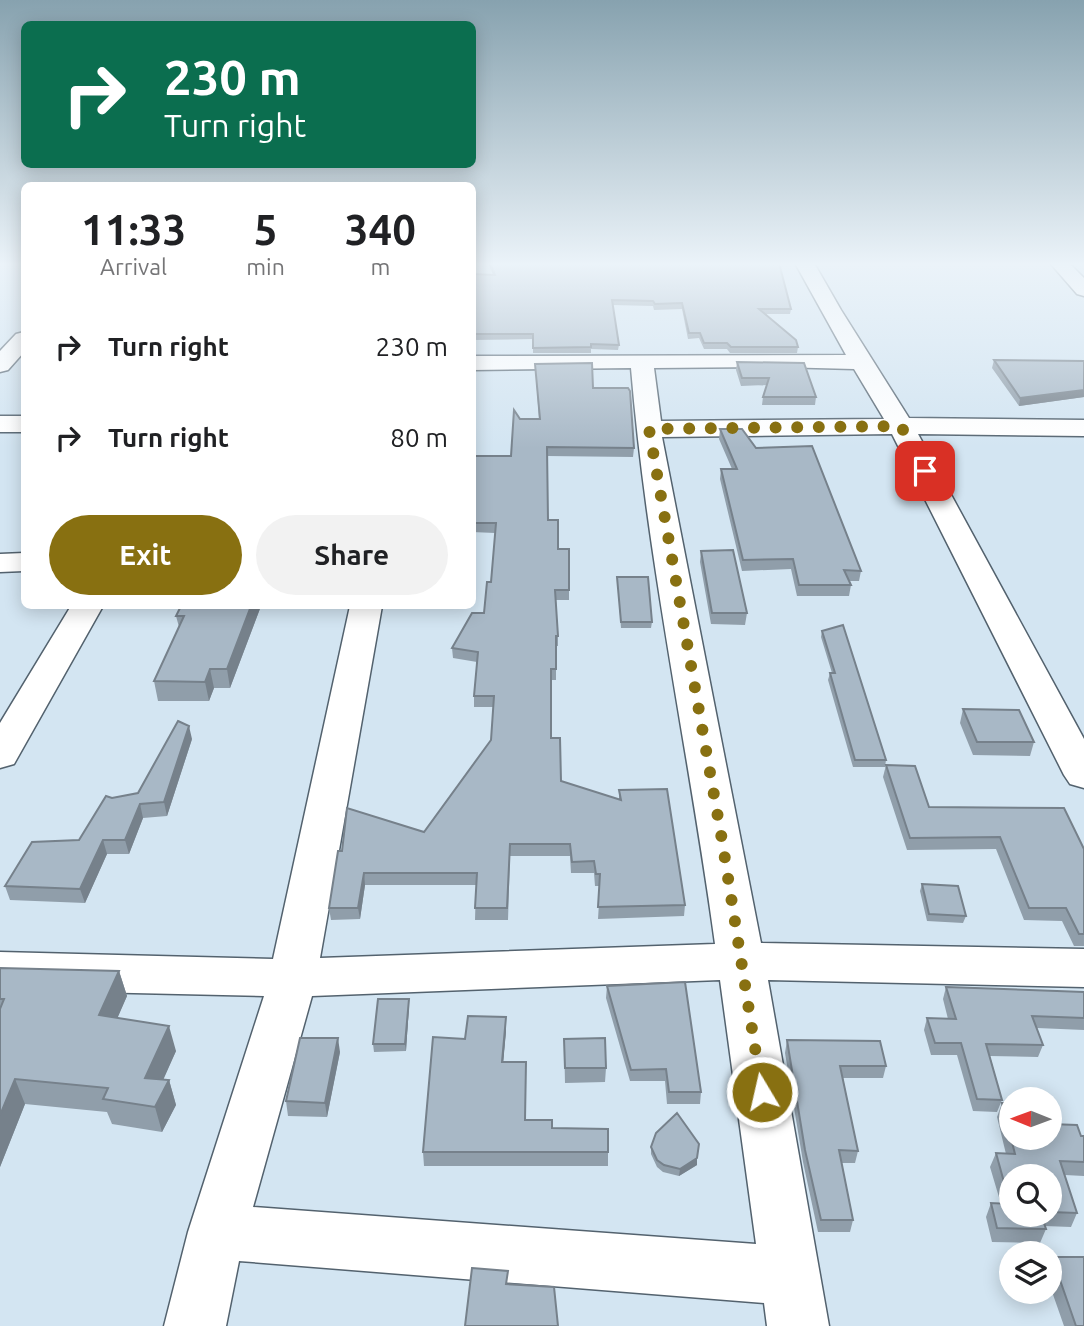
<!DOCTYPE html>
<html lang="en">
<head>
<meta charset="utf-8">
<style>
  :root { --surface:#fff; --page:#f2f2f2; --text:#202124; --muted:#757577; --accent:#887011 }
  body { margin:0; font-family:Ubuntu,sans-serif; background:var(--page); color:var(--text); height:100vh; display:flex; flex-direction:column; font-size:26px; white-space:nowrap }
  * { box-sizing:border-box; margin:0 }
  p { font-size:23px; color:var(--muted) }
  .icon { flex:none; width:38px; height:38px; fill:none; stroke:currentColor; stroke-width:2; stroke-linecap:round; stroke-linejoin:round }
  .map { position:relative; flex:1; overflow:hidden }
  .details { position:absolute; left:21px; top:182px; width:455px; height:427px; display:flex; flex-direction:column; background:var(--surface); border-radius:10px; box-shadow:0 4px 18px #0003 }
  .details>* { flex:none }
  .banner { position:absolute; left:21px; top:21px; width:455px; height:147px; border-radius:10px; box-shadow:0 4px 18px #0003; background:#0b6e4f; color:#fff; overflow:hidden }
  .needle { width:46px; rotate:271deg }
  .buttons { position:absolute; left:999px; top:1087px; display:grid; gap:14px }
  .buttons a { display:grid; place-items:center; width:63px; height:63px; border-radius:50%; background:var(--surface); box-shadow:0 4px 18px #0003; font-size:35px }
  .pin { position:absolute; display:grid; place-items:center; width:60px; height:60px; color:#fff; margin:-30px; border-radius:14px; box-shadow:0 4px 10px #0006 }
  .me { position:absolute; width:77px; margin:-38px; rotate:351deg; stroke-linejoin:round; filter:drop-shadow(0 0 5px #0008) }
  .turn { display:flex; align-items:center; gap:24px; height:147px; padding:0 28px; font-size:32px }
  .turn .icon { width:91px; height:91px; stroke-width:2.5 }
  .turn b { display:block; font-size:49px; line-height:60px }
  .eta { display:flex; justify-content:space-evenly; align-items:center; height:119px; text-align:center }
  .eta b { font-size:42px; font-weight:600; line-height:49px }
  .action { display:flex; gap:14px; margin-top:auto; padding:14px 28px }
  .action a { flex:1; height:80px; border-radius:42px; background:var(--accent); color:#fff; font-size:28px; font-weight:600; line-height:80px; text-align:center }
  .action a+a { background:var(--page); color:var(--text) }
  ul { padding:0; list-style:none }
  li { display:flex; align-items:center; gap:21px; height:91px; padding:0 28px }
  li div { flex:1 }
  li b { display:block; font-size:26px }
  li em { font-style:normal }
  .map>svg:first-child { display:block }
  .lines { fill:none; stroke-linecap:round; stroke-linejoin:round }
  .minor-casing { stroke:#53626e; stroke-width:3 }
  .minor { fill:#fff; fill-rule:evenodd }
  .wall { fill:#909eaa; fill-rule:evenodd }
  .shaded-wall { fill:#76818b }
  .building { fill:#a8b8c6; stroke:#76818b; stroke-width:2 }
  .route { stroke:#887011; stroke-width:12; stroke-dasharray:0 21.6 }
</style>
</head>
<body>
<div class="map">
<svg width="1084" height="1326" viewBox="0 0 1084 1326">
  <rect width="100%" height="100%" fill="#d3e5f2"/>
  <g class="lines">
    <defs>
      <path id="minor" d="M795 263H814L841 310 909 418 1084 420V436L918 434 1084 739V788L1070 784 1064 775 892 434 662 437 761 943 1084 949V987L768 980 829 1326H767L764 1303 239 1261 226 1326H164L188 1232 264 996 0 990V952L273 959 350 606H382L320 958 715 944C689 752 647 561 631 368L472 370V356L846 355ZM778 367 854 369 884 419 661 421 654 368ZM720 980 756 1244 253 1207 312 996Z
        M1050 263H1069L1084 278V296L1077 294Z
        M24 332V352L8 370 0 372V351L16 334Z
        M0 416H24V432H0Z
        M24 553V571L0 572V554Z
        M71 606H103L14 764 0 768V723Z"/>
    </defs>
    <use href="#minor" class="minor-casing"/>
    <use href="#minor" class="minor"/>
  </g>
  <path class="wall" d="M488 263H779L791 309 790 314H766L798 347 797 353H730L727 349H704L699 338 688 339 682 309 654 310 653 306 613 305 619 345 618 350 591 349V353H533V339L472 340V274L493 275Z
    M994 360 1084 361V397L1019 406 992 368Z
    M737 362 816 397 815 405H762L763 397 767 385 741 386 736 370Z
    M535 364 593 388 634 448 633 457 547 456 548 520 558 549H569V600H556L558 636V646H556V680H551V738L561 781 619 800V790L685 905 684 916 598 919 600 886H595L594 873H571L570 856H510L508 920H475L476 885H365L360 919 331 920 329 908 342 851 424 832 491 740 493 707H474V696L477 662 453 658 452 648 484 613 491 582 495 533 472 532V456H511L520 419H539Z
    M720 429 756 448 861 571 859 581H849L851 585 849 596H797L791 569 742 571 720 479 721 469H732L719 439Z
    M701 551 747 613 745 625 711 624 700 562Z
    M617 577 652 622 651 628H621Z
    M181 606H261L230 688H214L209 701H158L154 681 179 627 176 616Z
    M822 631 886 760 885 767H853L828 680 830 673H832L821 637Z
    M963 709 1034 742 1030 756 973 755 960 723Z
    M192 739 167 816 143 818 129 854H107L85 903 10 900 5 886 79 840 112 798 138 793Z
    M886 765 929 807 1084 849V946H1074L1062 921 1024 920 996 849 907 850 883 777Z
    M922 884 966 916 963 923 927 921 920 891Z
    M0 968 119 971 127 996 117 1018 176 1051 163 1079 169 1080 176 1105 162 1132 112 1124 107 1112 25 1104 0 1167Z
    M607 986 701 1092 700 1104H667L665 1081H630L606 998Z
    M946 987 1084 992V1030L1037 1028 1043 1045 1038 1057 990 1056 1002 1100 997 1112 973 1111 957 1055H931L924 1030 927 1018 948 1019 943 999Z
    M409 1006 406 1051 374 1052 373 1044Z
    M506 1017V1031L503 1062 526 1120 552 1128 608 1152V1166H424L423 1152 465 1039Z
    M564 1039 606 1068 605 1082 565 1083Z
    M787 1040 886 1066 883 1078H843L858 1151 855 1163H841L853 1220 850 1232H818L803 1162 785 1053Z
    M340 1052 327 1117 288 1116 286 1101Z
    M1002 1103 1012 1138 1084 1136V1176L1065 1175 1077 1213 1071 1227 1045 1226 1046 1229 1040 1243 992 1242 986 1217 991 1203 1001 1204 990 1167 996 1153 1006 1154 997 1117ZM1050 1176V1214H1012Z
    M651 1147 697 1165 679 1176 663 1172 657 1167 651 1154Z
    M1052 1257 1084 1326H1064L1050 1286V1261Z"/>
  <path class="shaded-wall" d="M1084 390V397L1019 406 1020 398Z
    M251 606H261L230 688 227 669Z
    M210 669 214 688 209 701 205 682Z
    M189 726 192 739 167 816 164 802Z
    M140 804 143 818 129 854 125 840Z
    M103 840 107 854 85 903 80 889Z
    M364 873 365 885 360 919 358 908Z
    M119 971 127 996 108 1040 99 1015Z
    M409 999V1006L406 1051 405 1044Z
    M506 1017V1031L502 1076V1062Z
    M169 1026 176 1051 153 1103 145 1078Z
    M338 1038 340 1052 327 1117 325 1103Z
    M15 1079 25 1104 0 1167V1115Z
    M169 1080 176 1105 162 1132 155 1107Z
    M697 1158V1165L679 1176 680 1169Z"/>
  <path class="building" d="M490 263H779L791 309H759L796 340 798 347H731L727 343H704L700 333H689L682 303 655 304 653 301 612 300 619 345 591 344V347L533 348V334H472V274L495 275Z
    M994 360 1084 361V390L1020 398Z
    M737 362 804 363 816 397H763L769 378H742Z
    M592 363 593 388H628L630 391 634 448 547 447 548 520H558V549H569V590H555L558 636H556V669H551V738H560L561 781 621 800 619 790 667 789 685 905 598 907 600 874H596L594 861 572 862 570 844H510L507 908H475L477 873H364L358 908H329L338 851H342L347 808 424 832 491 740 494 696H474L478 652 452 648 472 613H484L487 582H491L496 523H472V456H511L514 410 520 419H540L535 364Z
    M720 429H742L756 448 812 446 861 571 844 570 851 585H799L793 559 743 560 721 469H737Z
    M733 550 747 613H712L701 551Z
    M617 577H648L652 622H621Z
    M181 606H251L227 669H210L205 682 154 681 184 616H176Z
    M843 625 886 760H855L830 673H835L822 631Z
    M963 709 1019 710 1034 742H977Z
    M178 721 189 726 164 802 140 804 125 840H103L80 889 5 886 32 842 79 840 106 796 112 798 138 793Z
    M886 765 915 766 929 807 1064 808 1084 849V934H1079L1066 908H1029L1000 837 910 838Z
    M922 884 958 886 966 916 929 914Z
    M0 968 119 971 99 1015 169 1026 145 1078 169 1080 155 1107 103 1099 108 1088 15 1079 0 1115V1009L4 999H0Z
    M685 982 701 1092H669L666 1069 631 1070 607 986Z
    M946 987 1084 992V1018L1032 1016 1043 1045 986 1044 1002 1100 977 1099 961 1043H935L927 1018 956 1019Z
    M378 999H409L405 1044H373Z
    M468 1016 506 1017 502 1062H526L525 1120H552V1128L608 1129V1152H423L433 1037 465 1039Z
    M300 1038H338L325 1103 286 1101Z
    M605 1038 606 1068H565L564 1039Z
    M787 1040 880 1041 886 1066H840L858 1151 839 1150 853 1220H821L805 1150Z
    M1002 1103H1012V1138H1050V1124L1077 1125 1081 1136H1084V1162L1060 1161 1077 1213 1050 1212V1176H1012V1214H1041L1046 1229 997 1228 991 1203 1010 1204 996 1153 1015 1154Z
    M677 1113 699 1144 697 1158 680 1169 664 1165 657 1160 651 1147 656 1133Z
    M1052 1257H1084V1326H1076Z
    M472 1268 508 1271 506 1284 554 1287 558 1326H465Z"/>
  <linearGradient id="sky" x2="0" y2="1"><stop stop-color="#87a2af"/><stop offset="0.59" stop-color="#ebf3f9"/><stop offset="1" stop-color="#ebf3f9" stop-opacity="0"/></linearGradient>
  <rect width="1084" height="448" fill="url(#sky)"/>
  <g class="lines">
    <path class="route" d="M762 1092 722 840 649 429 901 426 925 471"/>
  </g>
</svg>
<div class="buttons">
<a><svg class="needle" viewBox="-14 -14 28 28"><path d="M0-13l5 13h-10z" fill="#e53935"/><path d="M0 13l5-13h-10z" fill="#757577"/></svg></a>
<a><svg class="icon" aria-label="search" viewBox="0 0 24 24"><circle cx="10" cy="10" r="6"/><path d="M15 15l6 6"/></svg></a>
<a><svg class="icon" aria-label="layers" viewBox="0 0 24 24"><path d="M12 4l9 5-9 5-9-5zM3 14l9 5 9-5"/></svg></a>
</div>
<div class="pin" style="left:925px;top:471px;background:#d93025"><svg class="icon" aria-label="arrive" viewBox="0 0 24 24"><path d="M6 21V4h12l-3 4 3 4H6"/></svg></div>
<svg class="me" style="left:762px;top:1092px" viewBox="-20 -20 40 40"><circle r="17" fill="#887011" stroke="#fff" stroke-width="3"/><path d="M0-11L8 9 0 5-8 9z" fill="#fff"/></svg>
<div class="banner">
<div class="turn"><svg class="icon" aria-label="right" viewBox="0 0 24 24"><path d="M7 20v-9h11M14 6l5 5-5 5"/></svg><div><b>230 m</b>Turn right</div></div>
</div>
<section class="details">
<div class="eta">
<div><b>11:33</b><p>Arrival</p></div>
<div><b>5</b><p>min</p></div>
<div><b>340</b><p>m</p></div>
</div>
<ul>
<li><svg class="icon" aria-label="right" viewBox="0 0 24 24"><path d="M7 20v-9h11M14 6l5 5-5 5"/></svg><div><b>Turn right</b></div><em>230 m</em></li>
<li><svg class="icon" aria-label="right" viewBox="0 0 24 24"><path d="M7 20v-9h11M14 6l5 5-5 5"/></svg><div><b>Turn right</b></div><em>80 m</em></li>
</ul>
<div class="action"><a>Exit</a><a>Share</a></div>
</section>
</div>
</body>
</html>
